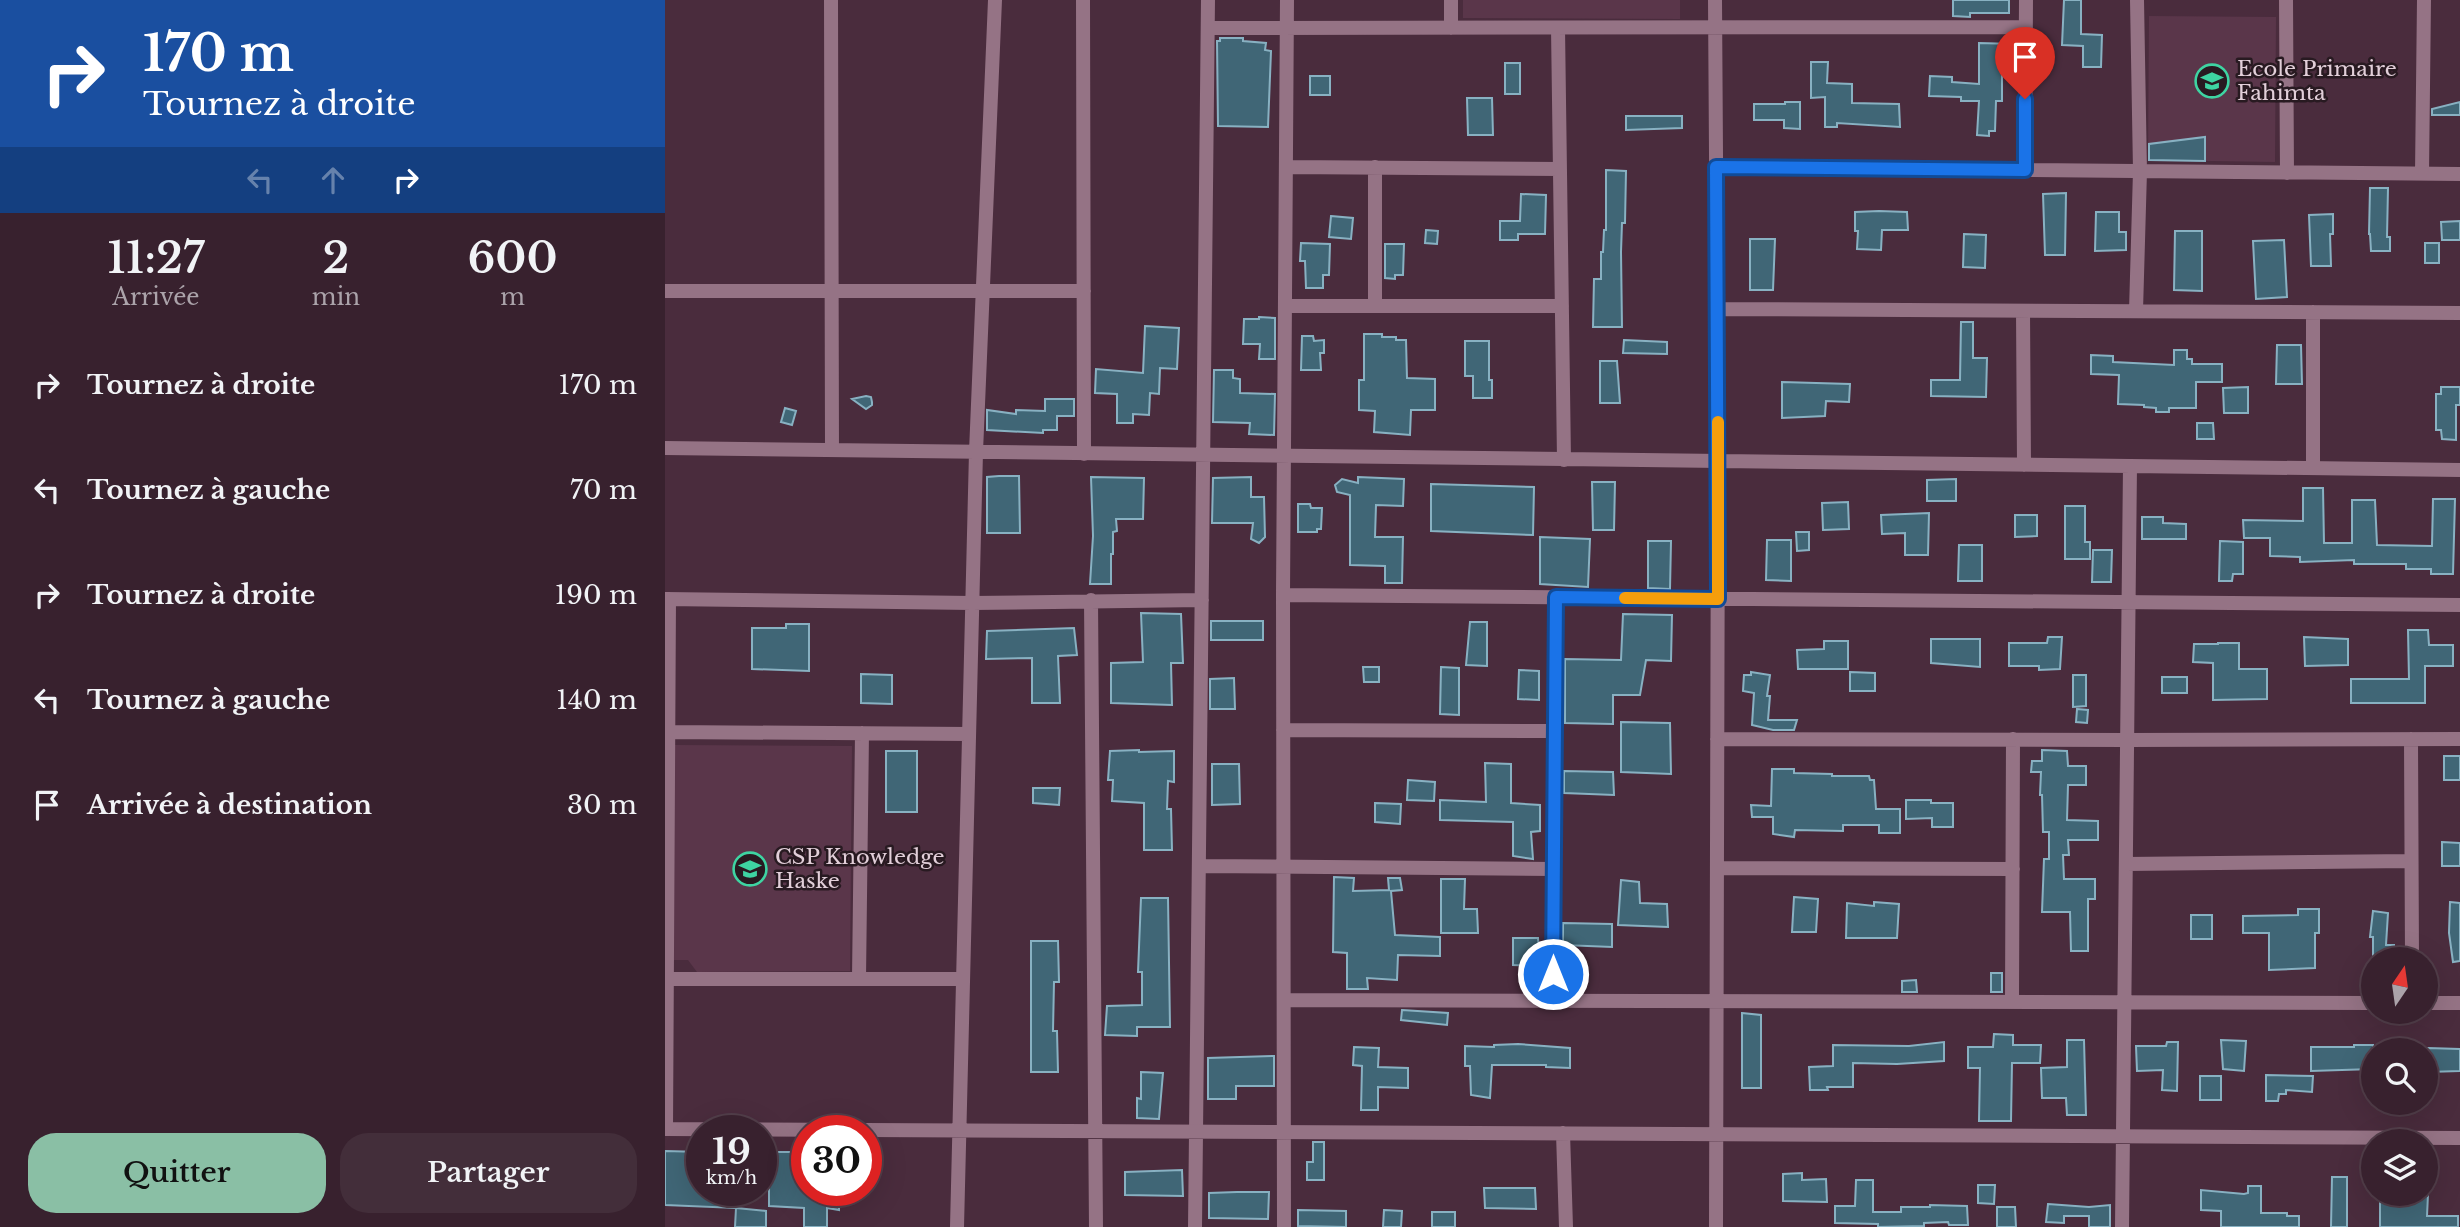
<!DOCTYPE html>
<html lang="fr">
<head>
<meta charset="utf-8">
<style>
  :root { --surface:#38212e; --page:#432e3a; --text:#f1f3f6; --muted:#aba3aa; --line:#523e4a; --accent:#8abfa5 }
  body { margin:0; font-family:"Libre Baskerville",serif; background:var(--page); color:var(--text); height:100vh; display:flex; flex-direction:column; font-size:26px; white-space:nowrap }
  * { box-sizing:border-box; margin:0 }
  p { font-size:23px; color:var(--muted) }
  .icon { flex:none; width:38px; height:38px; fill:none; stroke:currentColor; stroke-width:2; stroke-linecap:round; stroke-linejoin:round }
  .map { position:relative; flex:1; overflow:hidden }
  .panel { display:flex; flex-direction:column; background:var(--surface); width:665px }
  .panel>* { flex:none }
  .guide { background:#1a4fa0; color:#fff; overflow:hidden }
  .needle { width:46px; rotate:13deg }
  .buttons { position:absolute; left:1696px; top:947px; display:grid; gap:14px }
  .buttons a { display:grid; place-items:center; width:77px; height:77px; border-radius:50%; background:var(--surface); box-shadow:0 7px 28px #0002,0 0 0 2px var(--line); font-size:35px }
  .speed { position:absolute; left:21px; top:1115px; display:flex; gap:14px; font-size:35px; font-weight:700; text-align:center }
  .speed>* { display:grid; place-content:center; width:91px; height:91px; border-radius:50%; background:var(--surface); box-shadow:0 7px 28px #0002,0 0 0 2px var(--line); line-height:1 }
  .speed small { font-size:18px; font-weight:400 }
  .speed .limit { border:10px solid #d22; background:#fff; color:#111 }
  .pin { position:absolute; display:grid; place-items:center; width:60px; height:60px; color:#fff; margin:-72px -30px; border-radius:50% 50% 50% 0; rotate:-45deg; box-shadow:0 0 7px #0007 }
  .pin .icon { rotate:45deg }
  .me { position:absolute; width:77px; margin:-38px; rotate:0deg; stroke-linejoin:round; filter:drop-shadow(0 0 5px #0008) }
  .turn { display:flex; align-items:center; gap:24px; height:147px; padding:0 28px; font-size:32px }
  .turn .icon { width:91px; height:91px; stroke-width:2.5 }
  .turn b { display:block; font-size:49px; line-height:60px }
  .lanes { display:flex; align-items:center; height:66px; padding:0 28px; background:#0003; justify-content:center; gap:35px; direction:ltr }
  .lanes .off { opacity:.35 }
  .eta { display:flex; justify-content:space-evenly; align-items:center; height:119px; text-align:center }
  .eta b { font-size:42px; font-weight:600; line-height:49px }
  .button { display:flex; gap:14px; margin-top:auto; padding:14px 28px }
  .button a { flex:1; height:80px; border-radius:28px; background:var(--accent); color:#111; font-size:28px; font-weight:600; line-height:80px; text-align:center }
  .button a+a { background:var(--page); color:var(--text) }
  ul { padding:0; list-style:none }
  li { display:flex; align-items:center; gap:21px; height:105px; padding:0 28px }
  li div { flex:1 }
  li b { display:block; font-size:26px }
  li em { font-style:normal }
  main { display:flex; flex:1; min-height:0 }
  .map>svg:first-child { display:block }
  .built { fill:#5a364a }
  .building { fill:#406676; stroke:#88b1c2; stroke-width:2 }
  .lines { fill:none; stroke-linecap:round; stroke-linejoin:round }
  .street { stroke:#957385; stroke-width:14 }
  .route-casing { stroke:#114b97; stroke-width:18 }
  .route { stroke:#1a73e8; stroke-width:12 }
  .slow { stroke:#f59e0b; stroke-width:12 }
  .labels { text-anchor:middle; dominant-baseline:central; stroke-width:5; stroke-linejoin:round; paint-order:stroke }
  .poi-label { font-size:21px; fill:#e2cfd9; stroke:#281a21; text-anchor:start }
</style>
</head>
<body>
<main>
<section class="panel">
<div class="guide">
<div class="turn"><svg class="icon" aria-label="right" viewBox="0 0 24 24"><path d="M7 20v-9h11M14 6l5 5-5 5"/></svg><div><b>170 m</b>Tournez à droite</div></div>
<div class="lanes"><svg class="icon off" aria-label="left" viewBox="0 0 24 24"><path d="M17 20v-9H6M10 6l-5 5 5 5"/></svg><svg class="icon off" aria-label="ahead" viewBox="0 0 24 24"><path d="M12 20V5M6 11l6-6 6 6"/></svg><svg class="icon" aria-label="right" viewBox="0 0 24 24"><path d="M7 20v-9h11M14 6l5 5-5 5"/></svg></div>
</div>
<div class="eta">
<div><b>11:27</b><p>Arrivée</p></div>
<div><b>2</b><p>min</p></div>
<div><b>600</b><p>m</p></div>
</div>
<ul>
<li><svg class="icon" aria-label="right" viewBox="0 0 24 24"><path d="M7 20v-9h11M14 6l5 5-5 5"/></svg><div><b>Tournez à droite</b></div><em>170 m</em></li>
<li><svg class="icon" aria-label="left" viewBox="0 0 24 24"><path d="M17 20v-9H6M10 6l-5 5 5 5"/></svg><div><b>Tournez à gauche</b></div><em>70 m</em></li>
<li><svg class="icon" aria-label="right" viewBox="0 0 24 24"><path d="M7 20v-9h11M14 6l5 5-5 5"/></svg><div><b>Tournez à droite</b></div><em>190 m</em></li>
<li><svg class="icon" aria-label="left" viewBox="0 0 24 24"><path d="M17 20v-9H6M10 6l-5 5 5 5"/></svg><div><b>Tournez à gauche</b></div><em>140 m</em></li>
<li><svg class="icon" aria-label="arrive" viewBox="0 0 24 24"><path d="M6 21V4h12l-3 4 3 4H6"/></svg><div><b>Arrivée à destination</b></div><em>30 m</em></li>
</ul>
<div class="button"><a>Quitter</a><a>Partager</a></div>
</section>
<div class="map">
<svg width="1795" height="1227" viewBox="0 0 1795 1227">
  <rect width="100%" height="100%" fill="#4a2c3d"/>
  <path class="built" d="M798 0H1015V19L798 18Z
    M1484 16 1611 17 1610 162 1483 160Z
    M9 745 187 746 185 971 32 972 23 960H9Z"/>
  <path class="building" d="M1288 0H1344V13H1305V17L1288 16Z
    M1399 0H1416V34L1437 35 1436 67H1418V46L1397 45Z
    M555 38H578V41L601 43 600 50 606 51 603 127 553 126 552 41H555Z
    M1314 43 1349 44V72H1337V101H1331L1330 131H1324V136L1312 135 1314 101H1296V97L1264 96 1265 76 1287 77V82L1314 84Z
    M1146 62H1163L1162 83 1187 84V103L1234 104 1235 127 1172 123V127H1160V97L1146 98Z
    M840 63H855V94H840Z
    M645 76H665V95H645Z
    M802 98H827L828 135H803Z
    M1120 102H1135V129L1119 128V120H1089V104H1120Z
    M1795 102V115H1767V109Z
    M961 116H1017V128L961 130Z
    M1540 137V161L1484 160V144Z
    M941 170 961 171 960 223H957L956 252 957 327H928L929 279H936V252H938L939 230H941Z
    M1705 188H1723L1722 237H1725V251H1706L1705 234H1704Z
    M1401 193 1400 255H1380L1378 194Z
    M856 194 881 195 880 234H853V240H835V221H855Z
    M1214 211 1242 212 1243 230H1217L1216 250 1192 249 1193 231H1190V212Z
    M1431 212H1454V232H1461V250L1430 251Z
    M1668 214V234H1665L1666 266H1646L1644 215Z
    M666 216 688 218 686 239 664 237Z
    M1795 221V240H1777L1776 222Z
    M761 230 773 231 772 244 760 243Z
    M1510 231H1537V291L1509 290Z
    M1299 234 1321 235 1320 268 1298 267Z
    M1085 239H1110L1108 290H1085Z
    M1619 240 1622 297 1591 299 1588 241Z
    M636 243 665 244 664 275H658V288H641L640 261H635Z
    M1760 243H1774V263H1760Z
    M720 244H739L738 275H730V279L720 278Z
    M594 317 610 318V359H594L595 344H578L579 319H594Z
    M1296 322H1308V358H1322L1321 397 1266 396V380H1295Z
    M480 326 514 328 512 369 495 368 494 394 485 393 484 415 468 414V423H452V394L430 393 431 369 478 373Z
    M699 334H717V337H731V340H741L742 378 770 379V410H746L745 435 709 432 710 411 694 410V380H699Z
    M637 336H648L649 341 659 340V353H655L656 370H636Z
    M959 340 1002 342V354L958 353Z
    M800 341H824V380H827V398H808V376H800Z
    M1612 345H1636L1637 384H1611Z
    M1509 350H1522V359H1527V364H1557V382H1531V408H1504V412H1491V408L1479 407V405L1453 404 1454 375 1426 374V355L1448 356V362L1509 365Z
    M935 361H952L955 403H935Z
    M549 370H568V378L575 379V393L610 394 609 435 584 434 585 423 548 422Z
    M1117 382 1185 384 1184 402 1161 401 1160 416 1117 418Z
    M1583 387V413H1559L1558 388Z
    M1776 387H1795V405H1791V440L1777 439 1776 430H1771V394H1776Z
    M201 396 206 397 207 402V405L201 409 187 399Z
    M380 399H409V416H392V430H378V433L322 430V410L351 414V410L380 411Z
    M120 408 131 411 127 425 116 422Z
    M1532 423H1548L1549 439H1532Z
    M334 476H354L355 533H322V477Z
    M426 477 479 478 478 519H451L452 531 448 532V554H446V584H425L428 536Z
    M586 477V497H599L600 537 594 543 586 539 588 523H547L548 478Z
    M693 477 739 479 738 506 711 505 710 537H738L737 583H720V566L685 565V495L672 492 670 485 677 479 693 483Z
    M1291 479V501H1262V480Z
    M927 482H950L949 530H928Z
    M766 484 869 487 868 535 766 531Z
    M1638 488H1658L1659 543H1687V500H1710L1712 545 1767 546 1768 499H1790L1788 574H1766V569H1741V564H1689V560L1635 562V557L1605 556V538H1579L1578 520 1638 521Z
    M1183 502 1184 529 1158 530 1157 503Z
    M633 504H645L646 508H657L656 529H652V532H633Z
    M1400 506H1420V542H1425V559H1400Z
    M1264 513 1263 555H1240V533L1217 534 1216 515Z
    M1350 515H1372V536L1350 537Z
    M1477 517H1498V523L1521 524V539H1477Z
    M1131 532H1144V550L1132 551Z
    M875 537 925 539 923 587 875 584Z
    M1102 540H1126V581L1101 580Z
    M983 541H1006L1005 589 983 588Z
    M1555 541 1578 542V574H1568L1567 581H1554Z
    M1294 545H1317V581H1293Z
    M1428 550H1447L1446 582H1427Z
    M476 613 516 614 518 663H506L507 705 446 703V663L478 662Z
    M958 614 1007 615 1006 661 981 660 975 695H948V724L900 723V659L956 660Z
    M546 621H598V640H546Z
    M805 622H822V666L801 665Z
    M121 624H144V671L87 669V628H121Z
    M409 628 412 655 393 656 395 703H367V658L321 659 322 631Z
    M1743 630H1763L1764 645H1788V666H1760V703H1686V679H1744Z
    M1383 637H1397L1395 669 1374 670V666H1344V643H1382Z
    M1639 637 1683 639V665L1640 666Z
    M1266 639H1315V667L1266 663Z
    M1159 641H1183V669H1133L1132 650 1159 649Z
    M1553 643H1574V669H1602V699L1548 700V663L1528 662 1529 644H1553Z
    M698 667H714V682H699Z
    M776 667 794 668V715L775 714Z
    M854 670 874 671V700L853 699Z
    M1086 672 1105 675 1102 696H1105L1103 720H1132L1129 730H1108L1087 725 1089 693 1078 691 1079 675H1086Z
    M1185 672 1210 673V691H1185Z
    M196 674 227 675V704L196 703Z
    M1408 675H1421V706L1408 707Z
    M1497 677H1522V693H1497Z
    M569 678 570 709H545V679Z
    M1412 709 1423 710 1422 723 1411 722Z
    M956 722 1005 723 1006 774 956 772Z
    M474 750V752L509 751V782L503 781 502 809H506L507 850H479V803L447 801 448 780H443L445 751Z
    M1377 750 1402 751 1403 766H1421V785H1403L1402 820 1433 821V840H1403L1404 855H1398L1399 879H1430V899H1423V951H1406L1405 912H1377L1379 859H1384V832H1378L1377 795H1375L1376 772H1366L1367 761H1377Z
    M221 751H252V812H221Z
    M1779 756H1795V780H1779Z
    M820 763 846 764V803L875 805V831L866 832 868 859 848 856V822L775 820V800L821 802Z
    M547 764H574L575 804 547 805Z
    M1107 769H1129V773L1167 774V776H1204L1205 780H1209L1211 809H1235V833H1214V825H1178V831L1130 830 1129 837 1108 834V817H1087L1086 805 1106 806Z
    M899 771 948 772 949 795 899 793Z
    M743 780 770 782 769 801 742 800Z
    M368 788H395L394 805 368 803Z
    M1241 800H1266V803H1288V827H1267V818L1241 819Z
    M710 803 736 804 735 824 710 822Z
    M1777 842 1795 843V866H1777Z
    M669 877 689 878 688 891 724 890 723 878H735L737 890 726 891 730 935 775 937V956L733 955 732 980 702 978 703 989H682V953L668 952Z
    M776 879H800L799 909H812L813 933H776Z
    M956 880 974 882 975 903 1002 904 1003 927 953 925Z
    M1129 897 1153 899 1151 932H1127Z
    M476 898H503L505 1027H472V1036L440 1035 442 1006 477 1005V972H473Z
    M1209 902 1234 904 1232 938H1181L1182 903 1209 906Z
    M1785 902 1795 903V961L1788 962 1784 933Z
    M1633 909H1654V933H1650V968L1604 970V933H1578V916L1633 915Z
    M1708 911 1723 913 1721 945H1729V959H1708V937H1705Z
    M1526 915H1547V939H1526Z
    M898 923 947 924V947L898 945Z
    M848 938H873L875 966 848 965Z
    M366 941H393L394 982H389L388 1031H392L393 1072H366Z
    M1326 973H1337V992H1326Z
    M1251 980 1252 992H1237V981Z
    M737 1010 783 1013 782 1025 736 1020Z
    M1077 1013 1096 1015V1088H1077Z
    M1329 1034 1348 1035V1045H1376L1375 1063H1347L1346 1121H1314L1315 1068H1303V1047H1328Z
    M1402 1040H1419L1421 1115H1402L1401 1098H1377L1376 1068 1402 1067Z
    M1556 1040 1581 1041 1579 1071 1558 1069Z
    M1279 1042V1061L1232 1064 1188 1063V1087H1162L1163 1090H1145L1144 1067 1168 1066V1045L1244 1046Z
    M1502 1042H1513L1512 1091 1497 1090 1498 1070 1472 1071 1471 1046H1501Z
    M853 1044 905 1048V1068L881 1067V1065H827L825 1098 806 1095 805 1066H800V1046L829 1047V1045Z
    M1689 1045H1708V1069L1646 1071V1047H1689Z
    M689 1047 714 1048 713 1067 743 1068V1088L713 1087V1110H696L697 1066 688 1065Z
    M1763 1048 1795 1049V1071L1763 1072Z
    M609 1056V1086H571V1099H543V1058Z
    M476 1072 498 1073 494 1119 472 1118V1098L476 1099Z
    M1601 1075 1648 1076 1647 1092 1621 1090V1094H1614L1613 1101H1601Z
    M1535 1076H1556V1100H1535Z
    M648 1142H659V1180H642V1162H648Z
    M0 1151 37 1152V1190H70L71 1208 0 1205Z
    M104 1152H138L139 1190H174V1210L162 1208V1227H139V1208L104 1206Z
    M517 1170 518 1196 460 1195V1172Z
    M1137 1173V1180L1161 1179 1162 1202 1118 1201V1174Z
    M1667 1177H1682V1227H1666Z
    M1191 1180H1208V1212H1236V1207H1265V1205L1302 1206 1303 1225H1284L1283 1222 1259 1223V1226L1213 1227V1224L1170 1223V1206H1190Z
    M1313 1185H1330L1329 1204 1313 1203Z
    M1583 1186H1596V1213H1622V1216H1634V1227H1556V1211L1536 1210V1190L1579 1194 1583 1193Z
    M819 1188H870L871 1209 820 1208Z
    M572 1192H604L603 1219 544 1218V1193Z
    M1715 1194H1763L1762 1216H1793V1227H1715Z
    M1383 1204 1424 1207 1445 1205V1227H1424V1216H1399V1223L1381 1222Z
    M1332 1207H1350L1351 1227H1332Z
    M71 1208 101 1211V1227H70Z
    M633 1210 681 1211V1227L633 1226Z
    M719 1210 737 1211 736 1227H718Z
    M767 1212H790V1227H767Z"/>
  <g class="lines">
    <path class="street" d="M166 0 167 450
      M418 0 419 454
      M1050 0 1053 462 1051 1227
      M1621 0 1622 173
      M543 28 1361 27
      M786 28V0
      M893 28 899 460
      M621 167 895 169
      M1051 167 1795 174
      M1360 170 1361 0
      M1757 173 1759 0
      M0 291H419
      M620 306H897
      M710 306V167
      M1052 309 1795 313
      M1358 311 1359 465
      M1471 311 1475 171 1472 0
      M0 448 1795 470
      M1648 468V312
      M618 595 1795 605
      M0 599 307 603 537 600
      M426 600 431 1227
      M618 730 890 731
      M3 732 304 734
      M1052 739 1462 740 1795 739
      M1746 739 1747 959
      M1461 864 1746 861
      M534 866 889 869
      M1052 868 1348 869
      M2 979H298
      M194 979 197 733
      M619 1000 1708 1003
      M888 1000 891 598
      M1347 1002 1348 739
      M1760 1003H1795
      M0 1129 1795 1138
      M1 1129 4 599
      M898 1133 901 1227
      M292 1227 311 452 330 0
      M530 1227 543 0
      M619 1227 618 595 622 0
      M1457 1227 1465 466"/>
  </g>
  <g class="lines">
    <defs>
      <path id="route" d="M888 974 891 597 1053 599 1051 167 1360 170V99"/>
    </defs>
    <use href="#route" class="route-casing"/>
    <use href="#route" class="route"/>
    <path class="slow" d="M960 598 1053 599V422"/>
  </g>
  <defs>
    <symbol id="school-ring" viewBox="-11 -11 22 22"><circle r="9.5" fill="#281a21" stroke="#3ed4a2" stroke-width="1.5"/><path d="M0-5L7-2L0 1L-7-2ZM-4 1L0 2.5L4 1V4Q0 6-4 4Z" fill="#3ed4a2"/></symbol>
  </defs>
  <g fill-rule="evenodd">
    <use href="#school-ring" x="1528" y="62" width="38" height="38"/>
    <use href="#school-ring" x="66" y="850" width="38" height="38"/>
  </g>
  <g class="labels">
    <g class="poi-label">
      <text x="1572" y="69">Ecole Primaire<tspan x="1572" dy="24">Fahimta</tspan></text>
      <text x="110" y="857">CSP Knowledge<tspan x="110" dy="24">Haske</tspan></text>
    </g>
  </g>
</svg>
<div class="buttons">
<a><svg class="needle" viewBox="-14 -14 28 28"><path d="M0-13l5 13h-10z" fill="#e53935"/><path d="M0 13l5-13h-10z" fill="#aba3aa"/></svg></a>
<a><svg class="icon" aria-label="search" viewBox="0 0 24 24"><circle cx="10" cy="10" r="6"/><path d="M15 15l6 6"/></svg></a>
<a><svg class="icon" aria-label="layers" viewBox="0 0 24 24"><path d="M12 4l9 5-9 5-9-5zM3 14l9 5 9-5"/></svg></a>
</div>
<div class="speed"><div>19<small>km/h</small></div><div class="limit">30</div></div>
<div class="pin" style="left:1360px;top:99px;background:#d93025"><svg class="icon" aria-label="arrive" viewBox="0 0 24 24"><path d="M6 21V4h12l-3 4 3 4H6"/></svg></div>
<svg class="me" style="left:888px;top:974px" viewBox="-20 -20 40 40"><circle r="17" fill="#1a73e8" stroke="#fff" stroke-width="3"/><path d="M0-11L8 9 0 5-8 9z" fill="#fff"/></svg>
</div>
</main>
</body>
</html>
